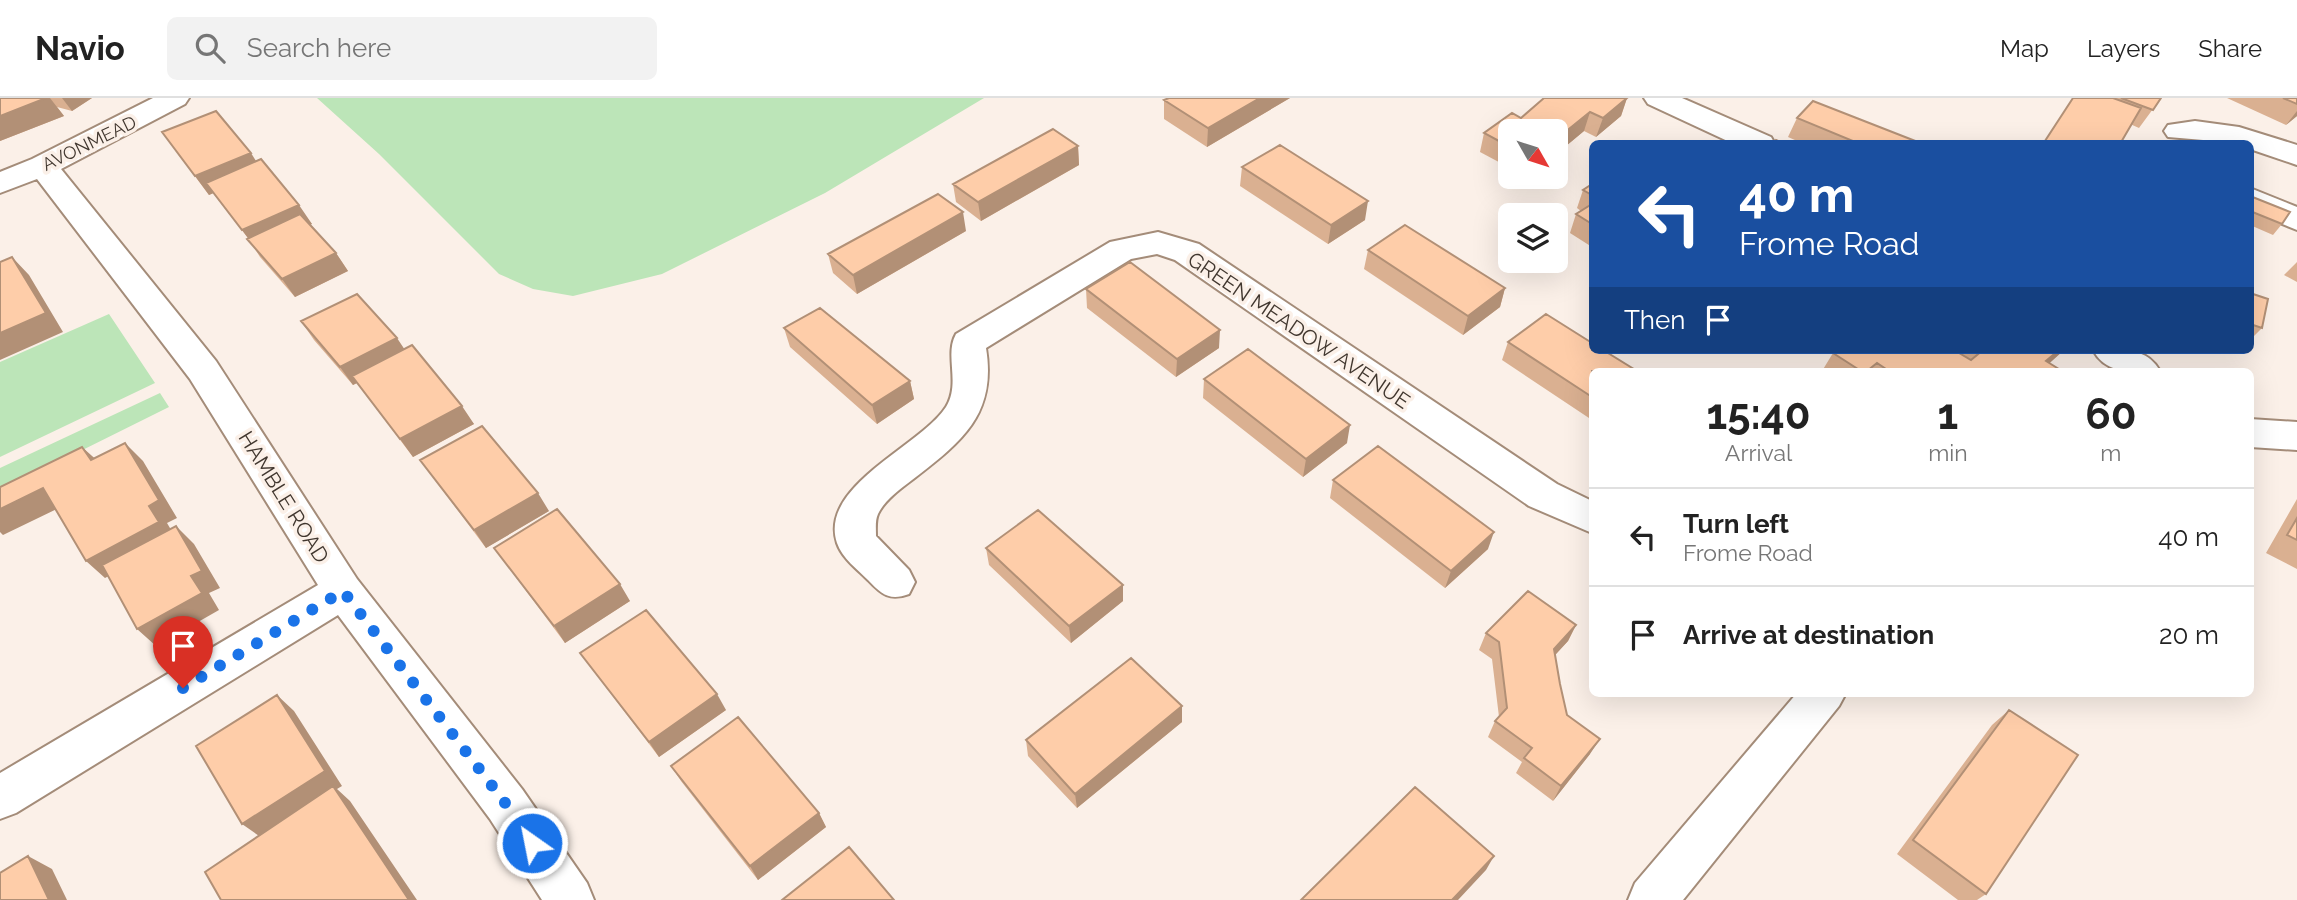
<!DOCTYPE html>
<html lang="en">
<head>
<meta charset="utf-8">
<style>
  :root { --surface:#fff; --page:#f2f2f2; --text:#222; --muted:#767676; --line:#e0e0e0 }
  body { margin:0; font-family:Raleway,sans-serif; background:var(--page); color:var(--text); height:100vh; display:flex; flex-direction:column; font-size:26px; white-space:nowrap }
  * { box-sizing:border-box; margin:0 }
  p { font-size:23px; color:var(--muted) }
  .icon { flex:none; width:38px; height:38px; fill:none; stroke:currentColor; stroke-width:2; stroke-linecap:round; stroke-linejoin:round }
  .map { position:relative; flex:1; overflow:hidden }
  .drawer { position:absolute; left:1589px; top:270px; width:665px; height:329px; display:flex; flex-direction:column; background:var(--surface); border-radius:10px; box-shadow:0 7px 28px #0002 }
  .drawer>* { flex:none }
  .banner { position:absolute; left:1589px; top:42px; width:665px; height:214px; border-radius:10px; box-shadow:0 7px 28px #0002; background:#1a4fa0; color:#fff; overflow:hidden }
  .needle { width:46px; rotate:129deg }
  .buttons { position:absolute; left:1498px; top:21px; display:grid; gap:14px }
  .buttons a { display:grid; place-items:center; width:70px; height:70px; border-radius:10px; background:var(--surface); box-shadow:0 7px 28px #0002; font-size:35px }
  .pin { position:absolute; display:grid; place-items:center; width:60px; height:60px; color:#fff; margin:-72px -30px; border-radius:50% 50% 50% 0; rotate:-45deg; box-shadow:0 0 7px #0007 }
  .pin .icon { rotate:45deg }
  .me { position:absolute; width:77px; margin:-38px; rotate:327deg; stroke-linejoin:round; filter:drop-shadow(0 0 5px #0008) }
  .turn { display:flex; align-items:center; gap:24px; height:147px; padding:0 35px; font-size:32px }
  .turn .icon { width:91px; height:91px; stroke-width:2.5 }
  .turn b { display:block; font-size:49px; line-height:60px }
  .then { display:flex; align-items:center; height:66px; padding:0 35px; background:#0003; gap:14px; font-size:26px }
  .eta { display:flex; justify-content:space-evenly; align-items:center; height:119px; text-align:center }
  .eta b { font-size:42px; font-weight:700; line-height:49px }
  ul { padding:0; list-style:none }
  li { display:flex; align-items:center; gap:21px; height:98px; padding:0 35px; border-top:2px solid var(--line) }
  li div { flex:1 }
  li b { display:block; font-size:26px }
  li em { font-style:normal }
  header { display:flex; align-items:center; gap:42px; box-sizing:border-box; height:98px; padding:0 35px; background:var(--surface); border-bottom:2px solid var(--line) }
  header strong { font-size:33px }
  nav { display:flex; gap:38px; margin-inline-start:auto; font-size:24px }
  .search { width:490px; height:63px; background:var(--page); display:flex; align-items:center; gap:18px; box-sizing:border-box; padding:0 24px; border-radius:10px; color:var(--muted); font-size:26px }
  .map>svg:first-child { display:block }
  .green { fill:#bce5b8 }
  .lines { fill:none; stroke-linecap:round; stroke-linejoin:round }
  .minor-casing { stroke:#a48c79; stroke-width:4 }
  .minor { fill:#fff; fill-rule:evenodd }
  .wall { fill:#dab091 }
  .shaded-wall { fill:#b29076 }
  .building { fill:#fecda9; stroke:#b29076; stroke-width:2 }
  .route { stroke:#1a73e8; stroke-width:12; stroke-dasharray:0 21.6 }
  .labels { text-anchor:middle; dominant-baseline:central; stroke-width:7; stroke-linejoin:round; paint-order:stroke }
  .far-street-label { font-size:18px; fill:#41372f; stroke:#fbf0e8 }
  .street-label { font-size:21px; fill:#41372f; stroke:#fbf0e8 }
</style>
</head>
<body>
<header>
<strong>Navio</strong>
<div class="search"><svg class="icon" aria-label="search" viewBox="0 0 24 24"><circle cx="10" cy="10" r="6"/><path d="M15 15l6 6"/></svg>Search here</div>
<nav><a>Map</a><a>Layers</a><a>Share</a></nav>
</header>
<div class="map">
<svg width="2297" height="802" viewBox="0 0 2297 802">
  <rect width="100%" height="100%" fill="#fbf0e8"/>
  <path class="green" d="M317 0H984L825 95 662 176 573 198 533 191 499 176 379 56Z
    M109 216 155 285 0 359V264Z
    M160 295 169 309 0 393V370Z"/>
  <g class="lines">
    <defs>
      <path id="minor" d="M153 0H189L185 6 61 71 216 263 357 481 522 691 587 785 594 802H542L490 721 338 517 16 715 0 721V675L318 487 190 281 37 81 0 95V74L32 61Z
        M1644 0H1682L1771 39 1775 46H1734L1648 6Z
        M2195 23 2239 29 2297 47V67L2250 51V46L2168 39 2164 33 2168 27Z
        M2250 90 2297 109V132L2250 113Z
        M1158 134 1199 146 1557 386 1592 403V435L1529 408 1175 162 1157 156 1131 161 986 250C997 317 961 344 912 382 900 391 884 403 878 416 875 422 876 431 876 438L909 472 915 484 909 496C890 503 882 497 868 482 858 472 842 460 837 445 818 388 921 348 946 309 961 285 944 257 956 236L1110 144Z
        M2093 252C2118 252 2145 247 2160 273 2134 273 2107 278 2093 252Z
        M2250 321 2297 324V352L2250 349Z
        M1797 595H1846L1839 608 1683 802H1628L1635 785Z"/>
    </defs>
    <use href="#minor" class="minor-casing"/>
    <use href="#minor" class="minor"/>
  </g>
  <path class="wall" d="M0 0H92L72 13 57 9 64 18 0 43Z
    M1290 0 1207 49 1164 21V2Z
    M1627 0 1621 18 1596 39 1584 33 1560 53 1557 60 1510 33V70L1480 54 1484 35 1521 20Z
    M2072 0H2161L2139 30Z
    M2227 0H2297V18L2286 27Z
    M1797 20 1923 46H1804L1788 39Z
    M162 34 256 63 312 126H310L336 155 348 173 295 199 260 159 248 140 213 95 209 97Z
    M1078 48 1079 67 981 123 956 104 953 86Z
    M1242 69 1365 122 1328 146 1240 88Z
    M1592 86V149L1570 135 1576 116 1581 113 1577 110 1583 92Z
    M2250 98 2282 126 2273 137 2250 127Z
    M966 133 857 196 833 175 828 156Z
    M1368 152 1505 190 1500 209 1463 237 1364 171Z
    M2297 164V184L2284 177Z
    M1086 191 1219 250 1176 279 1087 210Z
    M2250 195 2262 230 2252 240H2250Z
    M301 223 404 251 474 326 413 359 357 285 353 287 314 242Z
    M784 230 910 283 914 301 877 326 790 249Z
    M1508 244 1592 273V322L1502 262Z
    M1837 252H2064L2049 265 2062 273H1822L1833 255Z
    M1204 281 1347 345 1303 379 1203 300Z
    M420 362 549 413 486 450Z
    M1333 382 1488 451 1445 490 1330 400Z
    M2297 401V471L2266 455Z
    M494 450 630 503 565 545Z
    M986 450 1123 487V503L1071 545 989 467Z
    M1576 527 1568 543 1555 557 1560 586 1567 617 1590 656 1553 703 1516 675 1522 664 1488 639 1495 623 1499 619 1492 561 1479 552 1486 535Z
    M580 555 726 612 659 659 592 571Z
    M1182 608V624L1077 710 1028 658 1026 642Z
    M2009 612 1986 796 1977 802H1958L1897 756 1992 627Z
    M671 668 819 715 826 729 758 782 681 683Z"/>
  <path class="shaded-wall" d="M46 0H50L64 18 0 43V18Z
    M62 0H92L72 13Z
    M1260 0H1290L1207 49 1208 30Z
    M1627 0 1621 18 1596 39 1603 20Z
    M2297 13V18L2286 27Z
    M1590 14 1584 33 1560 53 1557 60 1556 61V47L1559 39Z
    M1078 48 1079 67 981 123 978 104Z
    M251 55 263 74 209 97 195 78Z
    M1368 103 1365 122 1328 146 1331 127Z
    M299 107 312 126 256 151 242 132Z
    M963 114 966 133 857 196 853 177Z
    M336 155 348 173 295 199 282 181Z
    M12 159 29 177 63 234 0 262V235Z
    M1505 190 1500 209 1463 237 1468 218Z
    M1220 232 1219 250 1176 279 1177 261Z
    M397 240 409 258 353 287 340 269Z
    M2059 252H2064L2041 273 2046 263Z
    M910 283 914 301 877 326 872 307Z
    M462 308 474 326 413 359 400 341Z
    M1350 327 1347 345 1303 379 1306 361Z
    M125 345 143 363 177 420 167 425 177 442 105 480 86 463 149 408Z
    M82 349 101 366 91 362Z
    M43 390 63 408 3 437 0 434V411Z
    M538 395 549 413 486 450 474 432Z
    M176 428 194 446 220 490 209 495 219 512 156 548 137 531 191 478Z
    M1494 434 1488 451 1445 490 1451 473Z
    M620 486 630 503 565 545 554 528Z
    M1123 487V503L1071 545 1069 528Z
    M1576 527 1568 543 1546 567 1554 551Z
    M717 596 726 612 659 659 649 644Z
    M277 597 294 613 342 688 337 691 350 703 417 802H409L262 740 242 726Z
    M1182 608V624L1077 710 1075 696Z
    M1600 641 1590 656 1553 703 1561 688Z
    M819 715 826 729 758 782 750 768Z
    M28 758 52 771 67 802H49Z
    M1494 758 1486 772 1458 802H1452Z"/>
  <path class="building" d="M0 0H46L0 18Z
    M1169 0H1260L1208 30 1164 2Z
    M1544 0H1627L1603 20 1590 14 1559 39 1563 41 1556 47V33H1510V49L1484 35 1512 15 1521 20Z
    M2073 0H2113L2141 10 2120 46H2043Z
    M2121 0H2161L2153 12Z
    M2283 0H2297V6Z
    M1813 3 1923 46H1860L1797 20Z
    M216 13 251 55 195 78 162 34Z
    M1053 31 1078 48 978 104 953 86Z
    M1776 42 1785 46H1772Z
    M1280 47 1368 103 1331 127 1242 69Z
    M261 61 299 107 242 132 206 85Z
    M1592 86V97L1583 92Z
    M938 96 963 114 853 177 828 156Z
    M2250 98 2290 114 2282 126 2250 113Z
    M1592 106V126L1576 116Z
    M300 116 336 155 282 181 247 141Z
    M1405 127 1505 190 1468 218 1368 152Z
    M12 159 46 215 0 235V164Z
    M1130 164 1220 232 1177 261 1086 191Z
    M2250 195 2268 201 2262 230 2250 226Z
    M357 196 397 240 340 269 301 223Z
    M820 210 910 283 872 307 784 230Z
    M1546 216 1592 245V252H1603L1637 273H1592V299L1508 244Z
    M412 247 462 308 400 341 352 278Z
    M1248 251 1350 327 1306 361 1204 281Z
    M1837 252H1954L1971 262 1983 252H2059L2046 263 2062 273H1988L1986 272 1985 273H1889L1877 265 1867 273H1861L1833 255Z
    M482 328 538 395 474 432 420 362Z
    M125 345 159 402 149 408 159 424 86 463 43 390 0 411V389L82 349 91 362Z
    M1378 348 1494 434 1451 473 1333 382Z
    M557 411 620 486 554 528 494 450Z
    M1038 412 1123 487 1069 528 986 450Z
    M2297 420V442L2287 437Z
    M176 428 202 473 191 478 202 495 137 531 102 467Z
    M1528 493 1576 527 1554 551 1560 586 1567 617 1600 641 1561 688 1524 660 1532 650 1495 623 1507 610 1499 544 1486 535Z
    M646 512 717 596 649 644 580 555Z
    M1131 560 1182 608 1075 696 1026 642Z
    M277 597 325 673 242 726 196 648Z
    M2009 612 2078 657 1986 796 1913 742Z
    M738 619 819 715 750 768 671 668Z
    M333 688 409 802H221L205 774Z
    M1415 689 1494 758 1452 802H1301Z
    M849 749 894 802H782Z
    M28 758 49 802H0V775Z"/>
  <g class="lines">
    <path class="route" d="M183 590 343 493 506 706 532 745"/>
  </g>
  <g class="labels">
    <g class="far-street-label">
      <text transform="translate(89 45) rotate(-26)">AVONMEAD</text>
    </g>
    <g class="street-label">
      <text transform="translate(1299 232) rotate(34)">GREEN MEADOW AVENUE</text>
      <text transform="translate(284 399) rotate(58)">HAMBLE ROAD</text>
    </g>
  </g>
</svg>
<div class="buttons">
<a><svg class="needle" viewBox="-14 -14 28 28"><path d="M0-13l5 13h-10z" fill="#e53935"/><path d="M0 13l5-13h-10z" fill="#767676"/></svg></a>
<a><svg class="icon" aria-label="layers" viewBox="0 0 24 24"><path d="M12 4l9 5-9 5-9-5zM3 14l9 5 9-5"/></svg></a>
</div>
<div class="pin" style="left:183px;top:590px;background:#d93025"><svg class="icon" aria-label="arrive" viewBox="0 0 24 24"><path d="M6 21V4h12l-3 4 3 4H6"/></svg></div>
<svg class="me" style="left:532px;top:745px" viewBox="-20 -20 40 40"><circle r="17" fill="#1a73e8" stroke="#fff" stroke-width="3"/><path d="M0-11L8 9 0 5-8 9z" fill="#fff"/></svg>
<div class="banner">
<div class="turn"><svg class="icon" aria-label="left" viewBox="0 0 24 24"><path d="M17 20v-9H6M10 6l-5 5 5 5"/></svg><div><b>40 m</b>Frome Road</div></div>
<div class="then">Then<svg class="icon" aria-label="arrive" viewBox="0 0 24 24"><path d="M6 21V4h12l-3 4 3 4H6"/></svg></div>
</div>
<section class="drawer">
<div class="eta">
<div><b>15:40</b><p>Arrival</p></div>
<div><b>1</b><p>min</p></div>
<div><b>60</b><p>m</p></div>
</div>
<ul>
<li><svg class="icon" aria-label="left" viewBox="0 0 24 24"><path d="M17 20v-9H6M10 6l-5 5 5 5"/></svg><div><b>Turn left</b><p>Frome Road</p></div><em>40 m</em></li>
<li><svg class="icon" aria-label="arrive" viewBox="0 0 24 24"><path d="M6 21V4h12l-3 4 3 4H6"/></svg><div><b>Arrive at destination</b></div><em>20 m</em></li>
</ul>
</section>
</div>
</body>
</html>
